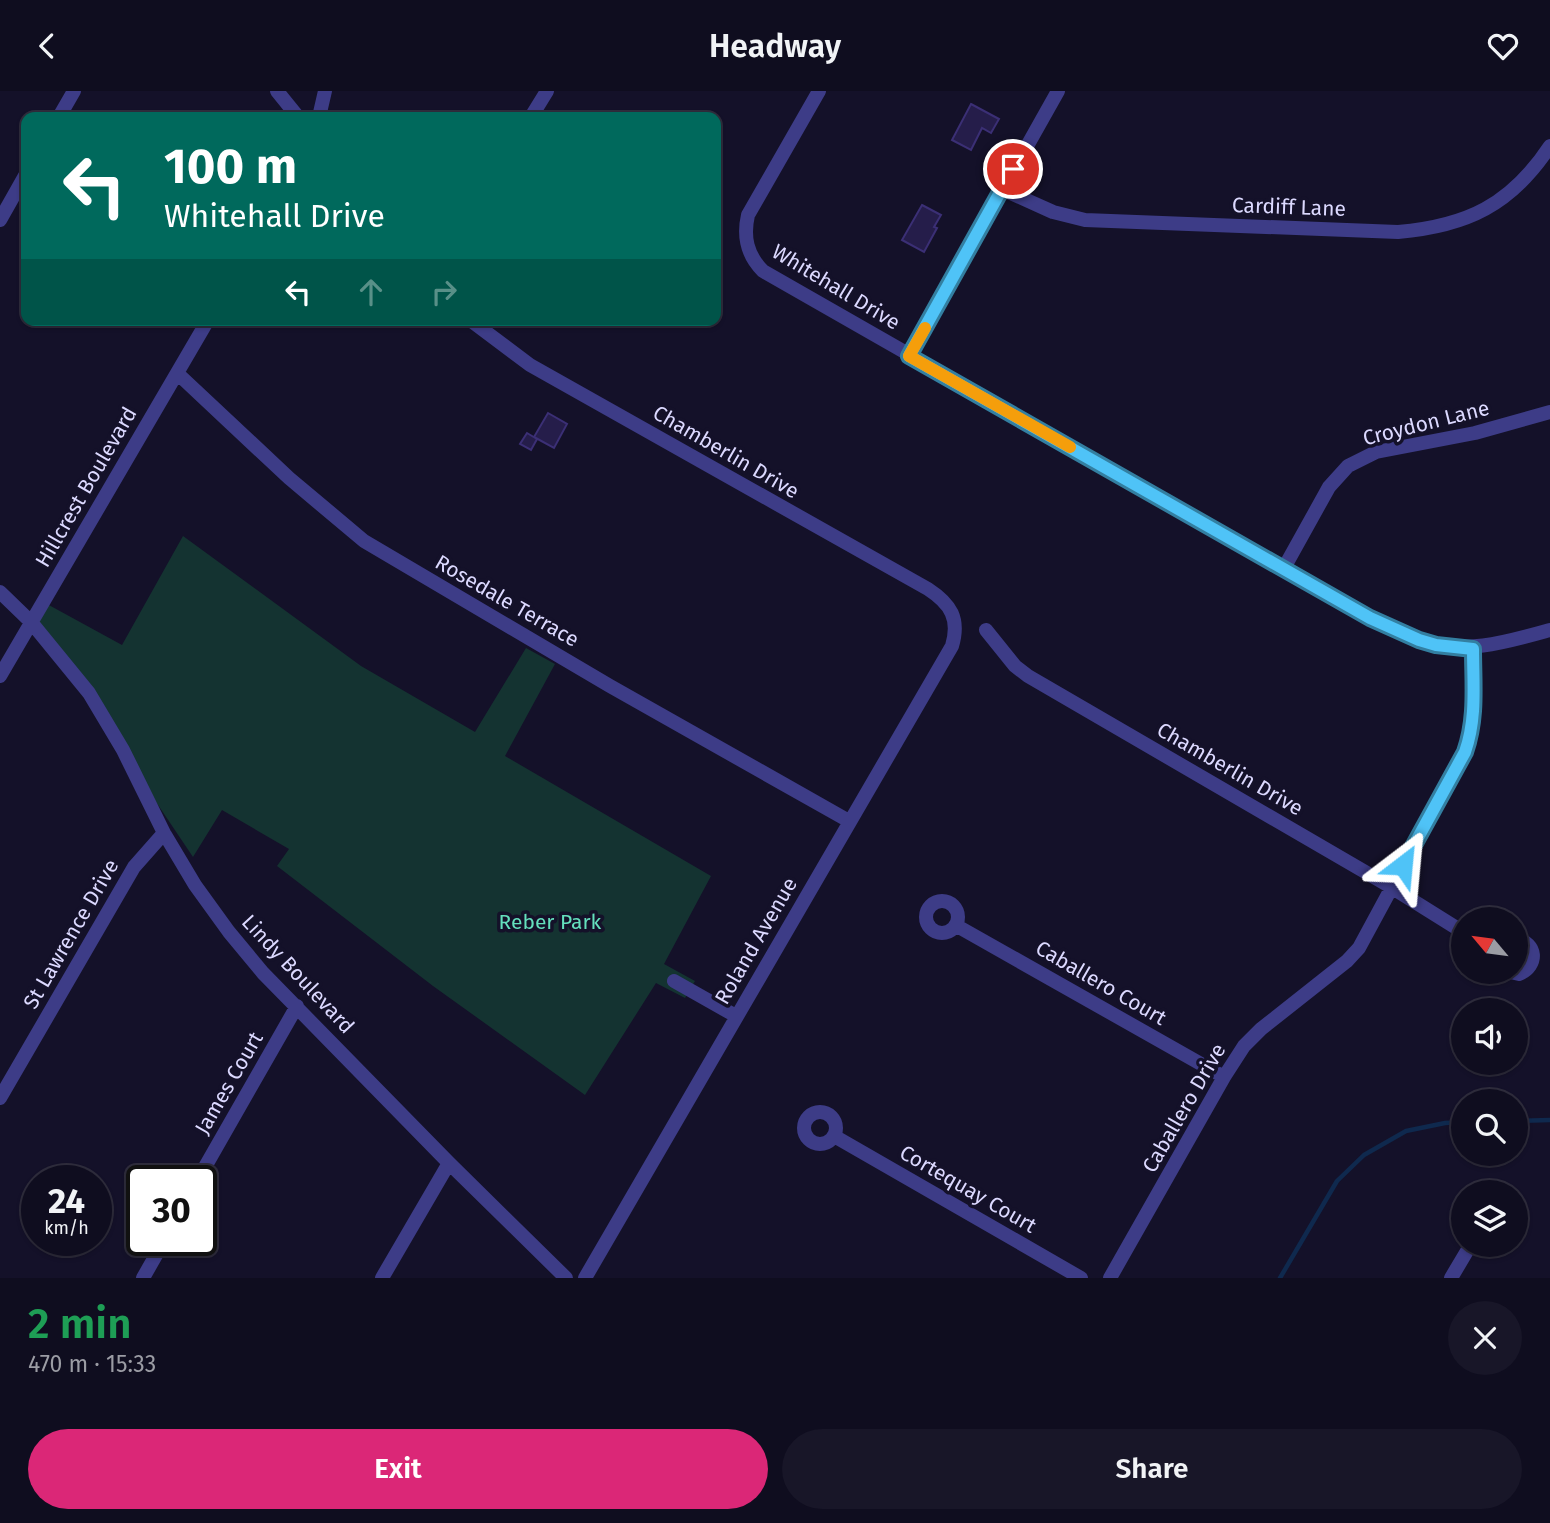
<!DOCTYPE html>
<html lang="en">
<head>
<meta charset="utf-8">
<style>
  :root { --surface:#0f0d1f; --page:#181628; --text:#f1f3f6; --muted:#9b9ca4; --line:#2f2d3d; --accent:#db2777 }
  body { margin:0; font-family:"Fira Sans",sans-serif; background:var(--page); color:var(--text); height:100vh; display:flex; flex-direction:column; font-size:26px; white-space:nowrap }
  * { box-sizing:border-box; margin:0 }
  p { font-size:23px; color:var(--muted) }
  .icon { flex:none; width:38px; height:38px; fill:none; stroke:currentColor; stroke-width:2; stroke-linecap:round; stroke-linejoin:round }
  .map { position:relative; height:1187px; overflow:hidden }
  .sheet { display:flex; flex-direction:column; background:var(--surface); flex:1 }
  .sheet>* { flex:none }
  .top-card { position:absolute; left:21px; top:21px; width:700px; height:214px; border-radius:14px; box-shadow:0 2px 5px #0004,0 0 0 2px var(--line); background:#00695c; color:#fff; overflow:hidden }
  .needle { width:46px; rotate:299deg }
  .tools { position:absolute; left:1451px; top:816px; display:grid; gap:14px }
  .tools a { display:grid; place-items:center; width:77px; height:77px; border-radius:50%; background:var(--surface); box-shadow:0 2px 5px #0004,0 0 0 2px var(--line); font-size:35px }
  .speed { position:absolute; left:21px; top:1074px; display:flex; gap:14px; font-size:35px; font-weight:700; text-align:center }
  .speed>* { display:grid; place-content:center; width:91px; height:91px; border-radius:50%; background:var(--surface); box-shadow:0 2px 5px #0004,0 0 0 2px var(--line); line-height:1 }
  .speed small { font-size:18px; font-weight:400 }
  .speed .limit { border:4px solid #111; border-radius:10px; background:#fff; color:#111 }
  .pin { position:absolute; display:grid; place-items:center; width:60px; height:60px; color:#fff; margin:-30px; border:4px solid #fff; border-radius:50%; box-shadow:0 2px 7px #0007 }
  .me { position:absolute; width:77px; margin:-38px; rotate:29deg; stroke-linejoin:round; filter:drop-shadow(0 0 5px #0008) }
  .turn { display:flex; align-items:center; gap:24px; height:147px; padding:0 28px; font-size:32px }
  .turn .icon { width:91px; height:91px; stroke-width:2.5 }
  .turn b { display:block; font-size:49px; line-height:60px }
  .lanes { display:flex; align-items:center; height:66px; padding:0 28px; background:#0003; justify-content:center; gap:35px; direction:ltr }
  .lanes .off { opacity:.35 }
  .round { display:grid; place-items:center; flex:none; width:74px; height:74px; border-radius:37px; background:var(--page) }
  .head { display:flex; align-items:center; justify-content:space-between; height:119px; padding:0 28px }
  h1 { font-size:42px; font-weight:600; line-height:52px; color:#1e9e55 }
  .cta { display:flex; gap:14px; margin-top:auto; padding:14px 28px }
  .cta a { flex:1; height:80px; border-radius:42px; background:var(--accent); color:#fff; font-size:28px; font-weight:600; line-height:80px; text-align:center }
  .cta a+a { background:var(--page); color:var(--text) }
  header { display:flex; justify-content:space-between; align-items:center; height:91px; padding:0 28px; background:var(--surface); font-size:32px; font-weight:600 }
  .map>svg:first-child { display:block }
  .green { fill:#143331 }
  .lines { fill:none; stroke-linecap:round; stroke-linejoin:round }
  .stream { stroke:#0f294e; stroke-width:4.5 }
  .building { fill:#251d4a; stroke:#3b2f75; stroke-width:2 }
  .minor { stroke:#3d3c87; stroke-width:14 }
  .route-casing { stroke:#337fa1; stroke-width:18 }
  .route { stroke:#4fc3f7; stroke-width:12 }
  .slow { stroke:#f59e0b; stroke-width:12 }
  .labels { text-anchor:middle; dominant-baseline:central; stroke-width:7; stroke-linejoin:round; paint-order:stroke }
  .street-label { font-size:21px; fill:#dcd9ff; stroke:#141129 }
  .park-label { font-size:21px; fill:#64dfbd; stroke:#141129 }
</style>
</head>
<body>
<header><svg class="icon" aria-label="back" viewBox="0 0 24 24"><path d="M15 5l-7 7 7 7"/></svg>Headway<svg class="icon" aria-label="heart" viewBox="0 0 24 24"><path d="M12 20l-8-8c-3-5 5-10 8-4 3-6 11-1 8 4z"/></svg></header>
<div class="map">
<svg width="1550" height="1187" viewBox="0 0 1550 1187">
  <rect width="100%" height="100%" fill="#141129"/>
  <path class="green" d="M183 445 361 575 475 641 526 557 555 573 505 665 711 785 664 873 695 890 685 907 656 892 585 1004 433 895 277 775 289 758 222 719 193 766 33 528 47 513 122 554Z"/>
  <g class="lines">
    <path class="stream" d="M1516 1030 1550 1029
      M1280 1187 1337 1090 1364 1064 1406 1040 1445 1032 1463 1031"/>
  </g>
  <path class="building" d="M971 13 999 28 991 42 982 37 971 59 952 49Z
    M922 114 941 124 934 136 937 137 924 161 902 149Z
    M548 322 567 333 554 357 534 346Z
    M527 342 537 348 531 359 520 353Z"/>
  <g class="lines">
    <path class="minor" d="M277 0 298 26
      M819 0 748 124C743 146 747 164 763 180L1370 527C1387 534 1403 544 1420 550 1464 564 1507 551 1550 539
      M59 26 74 0
      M319 26 325 0
      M531 26 547 0
      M1002 98 1053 121 1085 129 1398 141C1467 135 1511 114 1550 55
      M0 129 26 83
      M470 229 530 274 928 498C951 513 960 528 952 555L585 1187
      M909 265 1058 0
      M177 282 289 387 364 450 610 595 849 730
      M1284 477 1329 396 1348 375 1376 361 1475 342 1550 321
      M0 501 31 531 89 602 123 659 164 742 195 794 229 841 263 882 449 1072 566 1187
      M986 539 1015 575 1028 585 1391 796 1463 841
      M0 585 208 229
      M926 826a16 16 0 1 1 32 0a16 16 0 1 1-32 0Z
      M957 835 1224 986
      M1506 880 1519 883C1539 875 1537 851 1516 848
      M674 890 736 925
      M0 1007 134 776 164 742
      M804 1037a16 16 0 1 1 32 0a16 16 0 1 1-32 0Z
      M834 1045 1081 1187
      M197 1090 297 915
      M1463 1135V1144
      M1468 1153C1477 1159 1485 1160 1494 1153
      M143 1187 164 1150
      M382 1187 449 1072
      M1110 1187 1224 986 1244 955 1261 938 1347 870 1359 857 1465 661 1474 626 1473 558
      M1451 1187 1470 1155"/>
  </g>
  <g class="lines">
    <defs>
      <path id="route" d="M1013 78 909 265 1370 527 1419 549 1436 554 1473 558C1473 593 1477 627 1465 661L1403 774"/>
    </defs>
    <use href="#route" class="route-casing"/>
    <use href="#route" class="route"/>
    <path class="slow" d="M925 237 909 265 1070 356"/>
  </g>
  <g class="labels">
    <g class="street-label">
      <text transform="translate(1289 116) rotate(2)">Cardiff Lane</text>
      <text transform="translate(836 196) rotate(31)">Whitehall Drive</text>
      <text transform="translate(1426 332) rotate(-14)">Croydon Lane</text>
      <text transform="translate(726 361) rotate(30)">Chamberlin Drive</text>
      <text transform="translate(86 396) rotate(-60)">Hillcrest Boulevard</text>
      <text transform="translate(507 510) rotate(30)">Rosedale Terrace</text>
      <text transform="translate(1230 678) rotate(30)">Chamberlin Drive</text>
      <text transform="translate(71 843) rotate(-60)">St Lawrence Drive</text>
      <text transform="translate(756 850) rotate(-60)">Roland Avenue</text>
      <text transform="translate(298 883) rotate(47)">Lindy Boulevard</text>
      <text transform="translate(1101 892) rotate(30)">Caballero Court</text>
      <text transform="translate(229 992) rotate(-60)">James Court</text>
      <text transform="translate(1184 1017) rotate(-60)">Caballero Drive</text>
      <text transform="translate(968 1098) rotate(30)">Cortequay Court</text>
    </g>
    <g class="park-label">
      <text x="550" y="831">Reber Park</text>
    </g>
  </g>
</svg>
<div class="tools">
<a><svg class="needle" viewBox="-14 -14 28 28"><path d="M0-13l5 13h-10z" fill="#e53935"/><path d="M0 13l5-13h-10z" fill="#9b9ca4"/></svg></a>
<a><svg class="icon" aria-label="sound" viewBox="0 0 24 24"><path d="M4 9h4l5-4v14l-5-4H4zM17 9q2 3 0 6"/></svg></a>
<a><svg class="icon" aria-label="search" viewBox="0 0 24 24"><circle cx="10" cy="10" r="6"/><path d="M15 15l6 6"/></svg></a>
<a><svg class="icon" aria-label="layers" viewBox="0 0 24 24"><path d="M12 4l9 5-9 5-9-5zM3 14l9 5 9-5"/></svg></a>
</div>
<div class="speed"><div>24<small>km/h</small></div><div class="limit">30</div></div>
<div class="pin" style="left:1013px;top:78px;background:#d93025"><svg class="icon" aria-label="arrive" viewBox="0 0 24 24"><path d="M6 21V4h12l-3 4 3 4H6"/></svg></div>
<svg class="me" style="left:1403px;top:774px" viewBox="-20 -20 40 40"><path d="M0-17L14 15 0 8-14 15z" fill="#4fc3f7" stroke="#fff" stroke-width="4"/></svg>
<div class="top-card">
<div class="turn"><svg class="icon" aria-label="left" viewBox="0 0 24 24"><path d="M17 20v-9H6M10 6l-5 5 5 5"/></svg><div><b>100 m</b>Whitehall Drive</div></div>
<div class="lanes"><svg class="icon" aria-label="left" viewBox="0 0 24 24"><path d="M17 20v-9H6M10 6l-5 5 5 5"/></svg><svg class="icon off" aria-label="ahead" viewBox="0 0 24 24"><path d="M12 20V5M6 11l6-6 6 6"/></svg><svg class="icon off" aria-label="right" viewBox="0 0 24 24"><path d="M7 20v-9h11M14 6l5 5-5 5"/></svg></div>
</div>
</div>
<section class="sheet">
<div class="head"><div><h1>2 min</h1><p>470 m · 15:33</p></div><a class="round"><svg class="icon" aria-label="close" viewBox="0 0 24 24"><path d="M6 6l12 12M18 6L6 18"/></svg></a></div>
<div class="cta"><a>Exit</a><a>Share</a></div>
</section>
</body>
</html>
